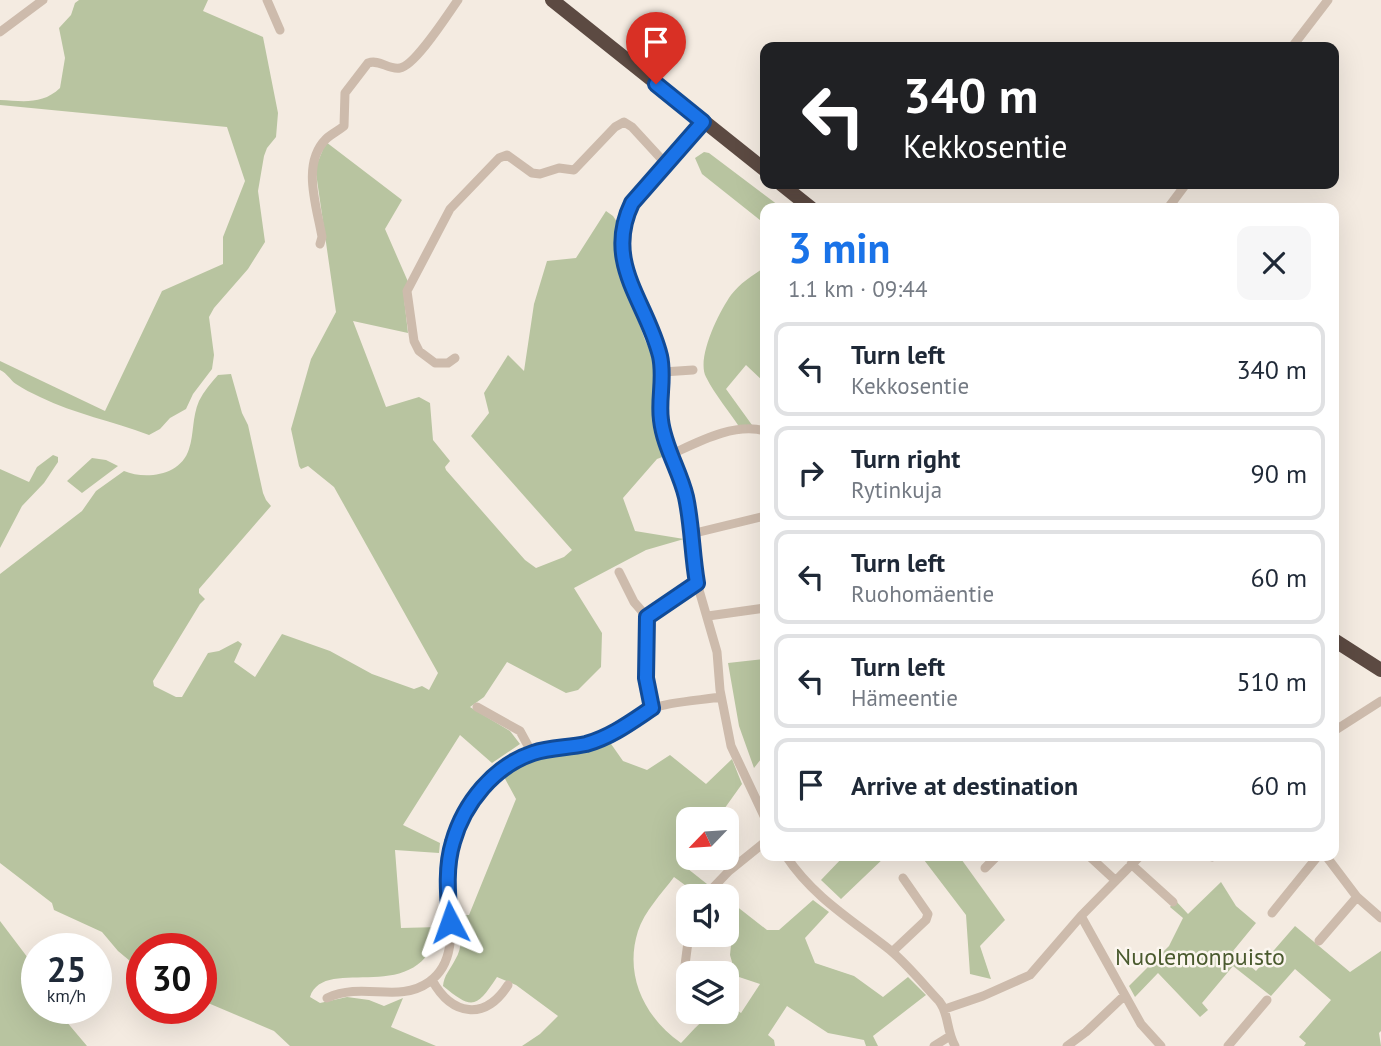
<!DOCTYPE html>
<html lang="en">
<head>
<meta charset="utf-8">
<style>
  :root { --surface:#fff; --page:#f6f6f7; --text:#1f2937; --muted:#747a83; --line:#e0e1e3; --accent:#1a73e8 }
  body { margin:0; font-family:"PT Sans",sans-serif; background:var(--page); color:var(--text); height:100vh; display:flex; flex-direction:column; font-size:26px; white-space:nowrap }
  * { box-sizing:border-box; margin:0 }
  p { font-size:23px; color:var(--muted) }
  .icon { flex:none; width:38px; height:38px; fill:none; stroke:currentColor; stroke-width:2; stroke-linecap:round; stroke-linejoin:round }
  .map { position:relative; flex:1; overflow:hidden }
  .details { position:absolute; left:760px; top:203px; width:579px; height:658px; display:flex; flex-direction:column; background:var(--surface); border-radius:14px; box-shadow:0 7px 28px #0002 }
  .details>* { flex:none }
  .top-card { position:absolute; left:760px; top:42px; width:579px; height:147px; border-radius:14px; box-shadow:0 7px 28px #0002; background:#202124; color:#fff; overflow:hidden }
  .needle { width:46px; rotate:245deg }
  .controls { position:absolute; left:676px; top:807px; display:grid; gap:14px }
  .controls a { display:grid; place-items:center; width:63px; height:63px; border-radius:14px; background:var(--surface); box-shadow:0 7px 28px #0002; font-size:35px }
  .speed { position:absolute; left:21px; top:933px; display:flex; gap:14px; font-size:35px; font-weight:700; text-align:center }
  .speed>* { display:grid; place-content:center; width:91px; height:91px; border-radius:50%; background:var(--surface); box-shadow:0 7px 28px #0002; line-height:1 }
  .speed small { font-size:18px; font-weight:400 }
  .speed .limit { border:10px solid #d22; background:#fff; color:#111 }
  .pin { position:absolute; display:grid; place-items:center; width:60px; height:60px; color:#fff; margin:-72px -30px; border-radius:50% 50% 50% 0; rotate:-45deg; box-shadow:0 0 7px #0007 }
  .pin .icon { rotate:45deg }
  .me { position:absolute; width:77px; margin:-38px; rotate:356deg; stroke-linejoin:round; filter:drop-shadow(0 0 5px #0008) }
  .turn { display:flex; align-items:center; gap:24px; height:147px; padding:0 28px; font-size:32px }
  .turn .icon { width:91px; height:91px; stroke-width:2.5 }
  .turn b { display:block; font-size:49px; line-height:60px }
  .round { display:grid; place-items:center; flex:none; width:74px; height:74px; border-radius:14px; background:var(--page) }
  .head { display:flex; align-items:center; justify-content:space-between; height:119px; padding:0 28px }
  h1 { font-size:42px; font-weight:600; line-height:52px; color:var(--accent) }
  ul { padding:0; list-style:none }
  li { display:flex; align-items:center; gap:21px; height:94px; margin:0 14px 10px; padding:0 14px; border:4px solid var(--line); border-radius:14px }
  li div { flex:1 }
  li b { display:block; font-size:26px }
  li em { font-style:normal }
  .map>svg:first-child { display:block }
  .green { fill:#b8c4a0 }
  .lines { fill:none; stroke-linecap:round; stroke-linejoin:round }
  .minor { stroke:#cdbbac; stroke-width:9 }
  .highway { stroke:#5c4a42; stroke-width:14 }
  .route-casing { stroke:#114b97; stroke-width:18 }
  .route { stroke:#1a73e8; stroke-width:12 }
  .labels { text-anchor:middle; dominant-baseline:central; stroke-width:5; stroke-linejoin:round; paint-order:stroke }
  .park-label { font-size:24px; fill:#4a5a2e; stroke:#fbf5ee }
</style>
</head>
<body>
<div class="map">
<svg width="1381" height="1046" viewBox="0 0 1381 1046">
  <rect width="100%" height="100%" fill="#f4ebe1"/>
  <path class="green" d="M79 0H208L203 11 263 37 278 113 276 137 267 148 264 156 258 191 265 242 248 269 214 308 209 317 214 355 212 369 193 394 186 409 170 418 160 429 149 435C112 421 75 414 40 397 32 393 23 389 16 384 10 380 8 374 0 370V361L105 411 162 291 223 264V237L245 181 227 127 0 105V100C23 101 42 105 60 88L65 58 59 28 71 15 75 3Z
    M326 142 402 200 385 229 409 284 404 298 408 333 353 321 386 407 419 397 430 403 433 440 450 461 445 467 446 470 525 560 536 568 564 557 572 550 471 436 489 413 484 393 508 355 524 371 534 304 547 261 576 258 606 211 613 216 617 222V250L624 282 645 340 656 363 668 455 657 459 623 498 635 531 684 539 646 550 574 588 602 633 601 667 578 690 566 693 507 662 484 697 470 707 510 731 520 744 492 763 460 735 403 825 440 843 439 853 395 850 401 928 439 927C421 1012 325 952 310 997L320 1003 347 997 369 1000 384 1006 403 998 391 1027 436 1046H290L274 1031 201 1000V948H142V971L118 951 102 932 54 910 52 903 0 863V574L82 511 96 491 124 471C145 480 181 476 189 449 194 434 192 417 199 401 204 391 211 383 218 375L231 374 242 413 248 425 263 493 266 500 271 506 199 589V593L205 599 200 604 153 681 154 686 176 697H182L208 653 219 651 238 641 242 644 234 662 255 677 282 634 330 651 372 674 414 689 422 686 429 690 438 673 334 487 308 466 301 469 299 466 291 429 311 359 336 312 316 173 317 164Z
    M704 152 709 153 782 208H765V224L702 174 695 158Z
    M765 267V383L746 365 726 389 752 425 740 428C729 411 715 395 706 377 696 358 719 312 731 295 740 283 753 275 765 267Z
    M53 455 58 457V462L44 483 22 506 0 548V469L29 482 37 467Z
    M92 458 106 460 118 466 82 493 67 481Z
    M765 659V754L754 768 739 726 728 663Z
    M609 741 623 761 647 770 670 755 706 784 732 759 742 784 717 819H688V858L683 865 707 884 700 896 674 877C662 893 644 912 638 931 624 975 644 1017 681 1043 694 1030 706 1012 726 1012V1008L730 1006 741 1013 760 984 736 976 730 955 732 935 726 931V898L767 930H779L813 900 829 912 805 938 815 963 854 976 883 997 908 977 926 995 873 1036 878 1046H866L864 1040 828 1033 787 1006 768 1035 774 1040 775 1046H522L540 1034 558 1016 516 985 497 977C477 1007 473 1011 443 986 444 975 450 970 455 960 464 946 461 930 456 915H469L516 799 503 775 522 764 541 758 588 750Z
    M844 856H886L841 899 821 880Z
    M921 856H959L1005 920 980 946 991 979 970 974 966 915Z
    M1221 882 1236 906 1256 923 1233 951 1256 971 1295 926 1350 972 1381 951V1031L1379 1033 1381 1046H1304L1306 1043 1299 1037 1331 1000 1295 969 1271 996 1233 966 1202 1003 1208 1010 1200 1017 1158 973 1135 997 1129 986 1169 946 1183 918 1170 907 1175 900 1188 914Z
    M0 921 31 962 28 978 37 988V1008H55L87 1046H0Z"/>
  <g class="lines">
    <path class="minor" d="M267 0 280 30
      M0 32 43 0
      M1292 47 1328 0
      M703 122 632 203 626 217 623 234V251L626 271 659 353 663 372 660 393 661 421 664 437 685 495 697 583 717 652 720 690 731 746 765 818
      M1168 208 1186 184
      M320 244 322 237C317 207 301 164 326 139 331 134 338 131 344 126L345 93 368 63C380 59 388 70 400 68 415 66 448 14 458 0
      M455 358 448 363H435L419 351 414 341 407 291 450 209 499 158 507 155 532 173 540 174 559 168 574 170 615 127 624 122 632 127 666 164
      M663 372 693 370
      M672 454C698 442 735 422 765 431
      M691 534 765 516
      M619 572 634 602 647 617 646 678 652 708
      M708 616 765 608
      M647 617 697 583
      M477 707 520 731 532 753
      M1334 731 1381 701
      M786 856C813 897 852 920 890 950 908 965 923 984 939 1001 949 1013 946 1030 955 1046
      M1089 856 1115 880
      M1210 856 1212 857
      M1326 856 1357 897 1381 918
      M1131 864 1173 902
      M985 868 997 856
      M705 896 729 871 765 842
      M1272 913 1318 856
      M1081 916 1141 1024 1161 1046
      M1319 941 1357 897
      M892 952 926 920 928 914 903 878
      M688 973 685 965 689 934
      M432 980C452 1016 485 1021 508 985
      M327 998C364 981 398 1004 429 982 460 960 449 917 448 886 447 873 449 857 452 844 462 804 495 764 535 752 557 745 580 746 603 738 621 732 635 714 653 708 669 702 702 700 721 697
      M945 1009 983 996 1030 975 1081 916 1140 856
      M934 1046 950 1036
      M1067 1046 1086 1032 1125 995
      M1228 1046 1267 1000"/>
    <path class="highway" d="M552 0 765 170
      M781 184 811 208
      M1334 640 1381 670"/>
  </g>
  <g class="lines">
    <defs>
      <path id="route" d="M450 922C448 896 445 868 453 842 464 803 494 766 533 753 550 747 568 748 586 744 611 737 631 722 652 708L646 678 647 617 697 583C692 554 692 525 686 497 680 471 664 447 661 420 658 399 665 378 660 356 647 302 603 263 632 203L703 122 656 84"/>
    </defs>
    <use href="#route" class="route-casing"/>
    <use href="#route" class="route"/>
  </g>
  <g class="labels">
    <g class="park-label">
      <text x="1200" y="956">Nuolemonpuisto</text>
    </g>
  </g>
</svg>
<div class="controls">
<a><svg class="needle" viewBox="-14 -14 28 28"><path d="M0-13l5 13h-10z" fill="#e53935"/><path d="M0 13l5-13h-10z" fill="#747a83"/></svg></a>
<a><svg class="icon" aria-label="sound" viewBox="0 0 24 24"><path d="M4 9h4l5-4v14l-5-4H4zM17 9q2 3 0 6"/></svg></a>
<a><svg class="icon" aria-label="layers" viewBox="0 0 24 24"><path d="M12 4l9 5-9 5-9-5zM3 14l9 5 9-5"/></svg></a>
</div>
<div class="speed"><div>25<small>km/h</small></div><div class="limit">30</div></div>
<div class="pin" style="left:656px;top:84px;background:#d93025"><svg class="icon" aria-label="arrive" viewBox="0 0 24 24"><path d="M6 21V4h12l-3 4 3 4H6"/></svg></div>
<svg class="me" style="left:450px;top:922px" viewBox="-20 -20 40 40"><path d="M0-17L14 15 0 8-14 15z" fill="#1a73e8" stroke="#fff" stroke-width="4"/></svg>
<div class="top-card">
<div class="turn"><svg class="icon" aria-label="left" viewBox="0 0 24 24"><path d="M17 20v-9H6M10 6l-5 5 5 5"/></svg><div><b>340 m</b>Kekkosentie</div></div>
</div>
<section class="details">
<div class="head"><div><h1>3 min</h1><p>1.1 km · 09:44</p></div><a class="round"><svg class="icon" aria-label="close" viewBox="0 0 24 24"><path d="M6 6l12 12M18 6L6 18"/></svg></a></div>
<ul>
<li><svg class="icon" aria-label="left" viewBox="0 0 24 24"><path d="M17 20v-9H6M10 6l-5 5 5 5"/></svg><div><b>Turn left</b><p>Kekkosentie</p></div><em>340 m</em></li>
<li><svg class="icon" aria-label="right" viewBox="0 0 24 24"><path d="M7 20v-9h11M14 6l5 5-5 5"/></svg><div><b>Turn right</b><p>Rytinkuja</p></div><em>90 m</em></li>
<li><svg class="icon" aria-label="left" viewBox="0 0 24 24"><path d="M17 20v-9H6M10 6l-5 5 5 5"/></svg><div><b>Turn left</b><p>Ruohomäentie</p></div><em>60 m</em></li>
<li><svg class="icon" aria-label="left" viewBox="0 0 24 24"><path d="M17 20v-9H6M10 6l-5 5 5 5"/></svg><div><b>Turn left</b><p>Hämeentie</p></div><em>510 m</em></li>
<li><svg class="icon" aria-label="arrive" viewBox="0 0 24 24"><path d="M6 21V4h12l-3 4 3 4H6"/></svg><div><b>Arrive at destination</b></div><em>60 m</em></li>
</ul>
</section>
</div>
</body>
</html>
